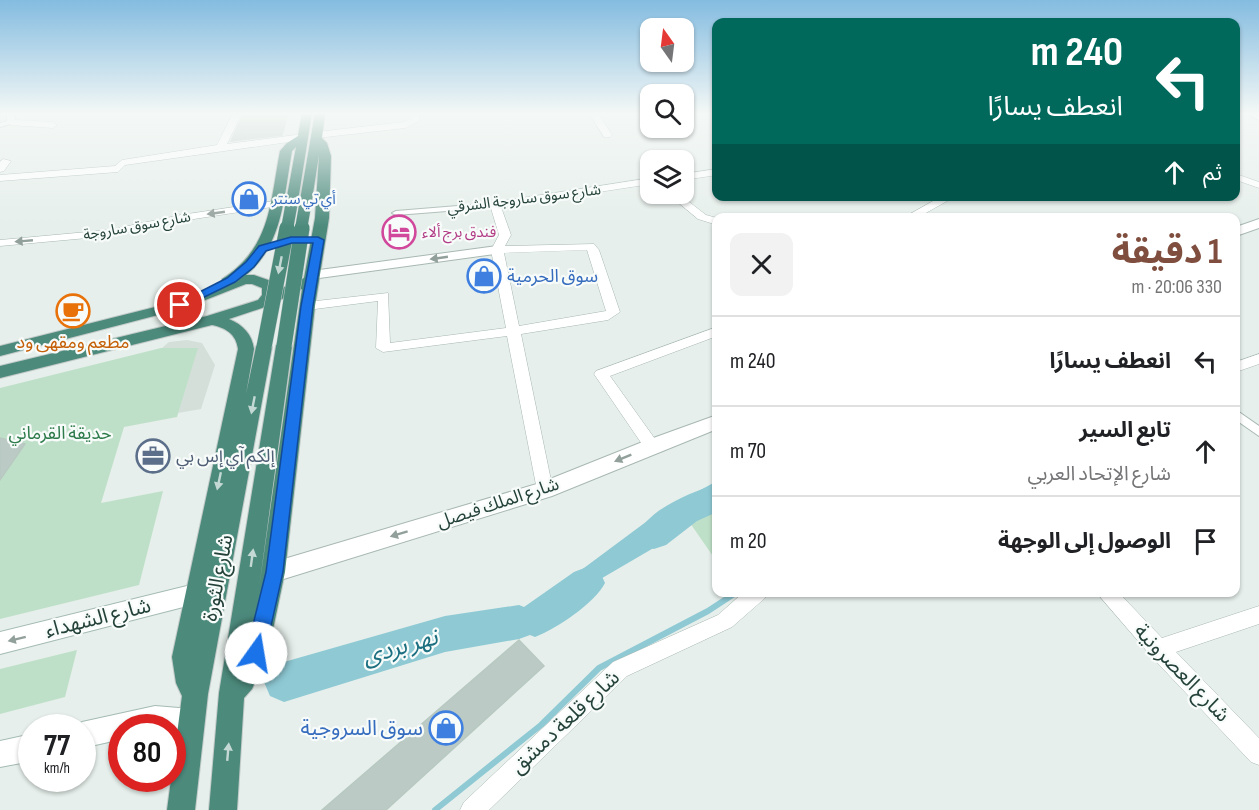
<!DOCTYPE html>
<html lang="ar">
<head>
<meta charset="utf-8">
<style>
  :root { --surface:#fff; --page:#f2f2f2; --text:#202124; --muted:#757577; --line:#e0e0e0; --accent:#7f4e3f }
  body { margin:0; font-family:"Sofia Sans Condensed","Noto Sans Arabic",sans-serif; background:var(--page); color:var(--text); direction:rtl; height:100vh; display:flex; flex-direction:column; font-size:22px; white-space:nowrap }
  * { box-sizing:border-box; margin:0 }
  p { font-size:20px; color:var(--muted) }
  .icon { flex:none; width:33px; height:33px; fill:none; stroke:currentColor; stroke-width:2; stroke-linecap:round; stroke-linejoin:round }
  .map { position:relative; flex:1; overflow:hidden; direction:ltr }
  .drawer { position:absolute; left:712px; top:213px; width:528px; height:384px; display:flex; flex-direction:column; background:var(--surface); border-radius:12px; box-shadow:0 2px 4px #0004; direction:rtl }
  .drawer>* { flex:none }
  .hud { position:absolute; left:712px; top:18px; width:528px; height:183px; border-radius:12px; box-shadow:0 2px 4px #0004; direction:rtl; background:#00695c; color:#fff; overflow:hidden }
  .needle { width:39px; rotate:346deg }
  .tools { position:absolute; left:640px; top:18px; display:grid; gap:12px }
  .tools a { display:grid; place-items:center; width:54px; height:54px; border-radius:12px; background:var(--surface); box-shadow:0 2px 4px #0004; font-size:30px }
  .speed { position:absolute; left:18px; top:714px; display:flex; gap:12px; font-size:30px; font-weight:700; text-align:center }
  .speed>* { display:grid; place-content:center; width:78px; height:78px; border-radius:50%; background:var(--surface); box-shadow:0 2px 4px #0004; line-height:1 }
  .speed small { font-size:15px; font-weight:400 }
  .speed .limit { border:9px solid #d22; background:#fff; color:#111 }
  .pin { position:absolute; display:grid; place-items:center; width:51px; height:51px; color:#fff; margin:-26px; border:3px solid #fff; border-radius:50%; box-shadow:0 2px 6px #0007 }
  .me { position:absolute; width:66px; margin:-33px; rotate:13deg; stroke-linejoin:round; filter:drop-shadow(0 0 4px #0008) }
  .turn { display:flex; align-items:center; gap:21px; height:126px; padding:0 18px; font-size:27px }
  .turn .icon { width:78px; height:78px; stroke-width:2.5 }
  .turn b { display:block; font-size:42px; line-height:51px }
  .then { display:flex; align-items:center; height:57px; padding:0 18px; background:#0003; gap:12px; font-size:22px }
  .round { display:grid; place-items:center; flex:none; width:63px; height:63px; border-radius:12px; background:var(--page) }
  .overview { display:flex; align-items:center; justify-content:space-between; height:102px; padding:0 18px }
  h1 { font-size:36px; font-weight:700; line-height:45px; color:var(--accent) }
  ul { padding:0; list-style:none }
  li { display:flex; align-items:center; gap:18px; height:90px; padding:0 18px; border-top:2px solid var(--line) }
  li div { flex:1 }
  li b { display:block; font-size:22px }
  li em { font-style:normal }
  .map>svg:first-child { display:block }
  .built { fill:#d4dfda }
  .green { fill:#bfe0c8 }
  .water { fill:#8ec9d4 }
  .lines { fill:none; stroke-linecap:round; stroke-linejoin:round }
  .stream { stroke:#8ec9d4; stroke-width:6 }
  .river { fill:#8ec9d4; fill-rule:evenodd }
  .building { fill:#bbcac4; stroke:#b8c9c2; stroke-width:1.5 }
  .pedestrian-casing { stroke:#a8b8b2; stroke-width:2 }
  .minor-casing { stroke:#a8b8b2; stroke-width:1 }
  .tertiary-casing { stroke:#a8b8b2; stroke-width:2 }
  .secondary-casing { stroke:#a4bbb3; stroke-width:2 }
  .trunk-casing { stroke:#c2cac8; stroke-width:2 }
  .pedestrian { fill:#fff; fill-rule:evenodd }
  .minor { fill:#fff; fill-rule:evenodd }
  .tertiary { fill:#fff; fill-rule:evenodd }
  .secondary { fill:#fff; fill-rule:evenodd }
  .trunk { fill:#4c8a7c; fill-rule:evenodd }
  .trunk-bridge-far1-casing { stroke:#c2cac8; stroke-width:13; stroke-linecap:butt }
  .trunk-bridge-casing { stroke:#c2cac8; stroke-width:16; stroke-linecap:butt }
  .trunk-bridge-far1 { stroke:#4c8a7c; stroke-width:12 }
  .trunk-bridge { stroke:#4c8a7c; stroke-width:15 }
  .oneway { fill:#92a09c }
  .oneway2 { fill:#c4d9d4 }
  .route { fill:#1a73e8; stroke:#114b97; stroke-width:1.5 }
  .labels { text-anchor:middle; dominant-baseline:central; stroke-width:4.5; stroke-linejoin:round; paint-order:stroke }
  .far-shop-label { font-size:15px; fill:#366cbe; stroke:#f7fbf9; text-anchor:start }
  .far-street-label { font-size:15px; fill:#24423a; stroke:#f7fbf9 }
  .far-hotel-label { font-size:15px; fill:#b23c85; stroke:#f7fbf9; text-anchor:start }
  .shop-label { font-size:18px; fill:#366cbe; stroke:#f7fbf9; text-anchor:start }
  .food-label { font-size:18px; fill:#c56008; stroke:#f7fbf9 }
  .park-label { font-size:18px; fill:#2d7a4b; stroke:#f7fbf9 }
  .service-label { font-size:18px; fill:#4e5e75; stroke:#f7fbf9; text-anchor:start }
  .street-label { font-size:18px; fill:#24423a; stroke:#f7fbf9 }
  .near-street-label { font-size:21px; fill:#24423a; stroke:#f7fbf9 }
  .near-shop-label { font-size:21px; fill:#366cbe; stroke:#f7fbf9; text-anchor:end }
  .near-water-label { font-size:24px; font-style:italic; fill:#1c6f80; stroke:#f7fbf9 }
</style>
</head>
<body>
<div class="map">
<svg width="1259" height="810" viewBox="0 0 1259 810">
  <rect width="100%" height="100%" fill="#e6efeb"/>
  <path class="built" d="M187 340 202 343 215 365 201 409 178 413 197 348H162L169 342Z"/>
  <path class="green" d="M161 348H198L177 417 124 427 101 503 163 491 139 585 0 619V388Z
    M717 504V562L690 523Z
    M77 650 65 697 0 714V669Z"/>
  <path class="water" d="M717 481V497L685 512 657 546 556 605 553 591 658 513Z"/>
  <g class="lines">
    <path class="stream" d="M435 810 541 725 599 668 708 611 737 592"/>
    <path class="river" d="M717 484V512L697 521 666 545 654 549 642 545 637 535C650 508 690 493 717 484Z
      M587 567 600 572 605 583C595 603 556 629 535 637L530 635 519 639 445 652 284 702 270 696 264 682 270 668 284 662 445 616 519 605 524 607 574 572Z"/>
  </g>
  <path class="building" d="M244 113H288L282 135 231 141Z
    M0 438 25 444 0 480Z
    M519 640 544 666 386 810H322Z"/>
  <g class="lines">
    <defs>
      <path id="pedestrian" d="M1245 113H1254L1259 116V120Z
        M11 120 14 122 13 123 0 127V123Z
        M495 203H498V207L396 215 392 213 396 211Z
        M1236 410 1259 426V436L1236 420Z"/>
      <path id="minor" d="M7 113H15V120L53 122 57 125 53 128 11 125 7 122Z
        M233 113H242L227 144 303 134 308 137 303 140 125 165 118 172 0 181V175L115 166 122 160 217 145Z
        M413 113H421L419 121 405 128 317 138 312 135 317 132 403 122 411 119Z
        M589 113H598L612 135 610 137H604Z
        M3 159 11 161 4 171 0 172V162Z
        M717 169V175L684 180V174Z
        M1236 174 1259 182V188L1236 180Z
        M651 178V184L501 207 511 235 505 246 594 244 599 250 620 312 608 320 521 334 553 490 551 495 545 497 539 495 537 490 507 336 383 352 376 348 378 301 307 310 301 306 307 302 388 293 390 343 506 328 491 250 499 235 490 205 491 203ZM587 250 606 311 519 326 504 253Z
        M668 194H679L706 215 717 218V225L698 219Z
        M942 196H956L917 218H903Z
        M274 201 278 202V206L181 221 109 236 0 246V240L109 230 181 215Z
        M717 327V336L610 376 660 446 658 450H646L594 374 596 371Z
        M1259 354V364L1236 372V362Z
        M744 592H767L765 598 732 627 627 676 489 810H460L464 802 613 662 718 615Z
        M1096 592H1118L1162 638 1259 606V624L1176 652 1259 738V765L1251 762 1151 656Z"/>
      <path id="tertiary" d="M1259 219V228L1236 236V227Z
        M497 246 502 247 504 250 502 253 312 279 305 275 312 271Z
        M717 415V429L552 496 274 582 266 579 263 572 266 565 274 562 540 483 645 441Z"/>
      <path id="secondary" d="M195 584 203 587 206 594 203 601 195 604 0 654V632Z
        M155 706 191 709 200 713 204 722 200 731 191 735 172 734V728H122V739L82 748V728H72L82 722Z
        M32 734V761L0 767V741Z"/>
      <path id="trunk" d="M302 113H312L297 207 291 211 285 207 296 147 292 151C284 195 283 245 246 275H254L274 282 278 290 304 278 315 218 319 155 311 206 305 210 299 206 315 113H325L322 138 327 143 331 156 329 218 315 306 285 572 268 653 252 689 244 698 237 810H209L219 693 276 346 278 342H290L292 346 259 588 302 289 268 306 229 319C243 325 252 334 254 349L246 394 256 347 258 343H270L272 347 208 694 195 810H167L182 696 176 683 172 657 238 349C236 334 226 328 212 325L0 378V366L207 316 258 300 262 295V288L252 284H246L185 308 0 356V346L175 302 221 284 222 279C271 248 270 203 280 151L287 143 298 136Z"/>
    </defs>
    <use href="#pedestrian" class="pedestrian-casing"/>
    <use href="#minor" class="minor-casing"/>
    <use href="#tertiary" class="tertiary-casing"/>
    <use href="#secondary" class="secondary-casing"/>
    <use href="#trunk" class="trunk-casing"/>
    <use href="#pedestrian" class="pedestrian"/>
    <use href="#minor" class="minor"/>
    <use href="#tertiary" class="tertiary"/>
    <use href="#secondary" class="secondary"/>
    <use href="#trunk" class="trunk"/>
    <defs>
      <path id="trunk-bridge-far1" d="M287 229 291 207
        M301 229 305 206"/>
      <path id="trunk-bridge" d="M284 346 302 228
        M264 347 287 228"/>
    </defs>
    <use href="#trunk-bridge-far1" class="trunk-bridge-far1-casing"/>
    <use href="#trunk-bridge" class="trunk-bridge-casing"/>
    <use href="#trunk-bridge-far1" class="trunk-bridge-far1"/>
    <use href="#trunk-bridge" class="trunk-bridge"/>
  </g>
  <defs><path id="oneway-solid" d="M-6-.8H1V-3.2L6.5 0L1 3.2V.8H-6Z" transform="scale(1.5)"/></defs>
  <g class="oneway">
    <use href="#oneway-solid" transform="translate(216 213) rotate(172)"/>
    <use href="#oneway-solid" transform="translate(24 241) rotate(175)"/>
    <use href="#oneway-solid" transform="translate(439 258) rotate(172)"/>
    <use href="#oneway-solid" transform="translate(623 458) rotate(158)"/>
    <use href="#oneway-solid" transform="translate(399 534) rotate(163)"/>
    <use href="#oneway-solid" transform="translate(17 639) rotate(166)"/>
  </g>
  <g class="oneway2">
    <use href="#oneway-solid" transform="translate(280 265) rotate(101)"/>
    <use href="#oneway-solid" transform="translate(253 405) rotate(101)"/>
    <use href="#oneway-solid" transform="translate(219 481) rotate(102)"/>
    <use href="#oneway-solid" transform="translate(252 558) rotate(-82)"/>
    <use href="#oneway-solid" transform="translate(228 752) rotate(-85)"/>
  </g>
  <linearGradient id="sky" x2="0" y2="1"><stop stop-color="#84bce0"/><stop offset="0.5" stop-color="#f4f8f6"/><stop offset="1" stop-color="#f4f8f6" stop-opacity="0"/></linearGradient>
  <rect width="1259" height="227" fill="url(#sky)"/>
  <path class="route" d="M318 237 324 240 313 306 283 572 265 653 262 659 256 662 249 659 246 653 266 572 301 306 313 243H292L266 251 254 267 235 282 184 307H176L174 305 227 278 246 262 259 246 291 237Z"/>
  <defs>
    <symbol id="shop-ring" viewBox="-11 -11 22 22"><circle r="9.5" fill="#f7fbf9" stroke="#3f7fe0" stroke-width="1.5"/><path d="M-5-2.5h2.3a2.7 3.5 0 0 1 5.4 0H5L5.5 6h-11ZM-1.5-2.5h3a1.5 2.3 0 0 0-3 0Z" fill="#3f7fe0"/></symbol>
    <symbol id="hotel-ring" viewBox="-11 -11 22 22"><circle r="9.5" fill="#f7fbf9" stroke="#d1479c" stroke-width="1.5"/><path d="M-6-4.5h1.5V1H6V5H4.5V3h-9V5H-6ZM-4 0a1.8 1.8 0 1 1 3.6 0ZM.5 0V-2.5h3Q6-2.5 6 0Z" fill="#d1479c"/></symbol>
    <symbol id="cafe-ring" viewBox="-11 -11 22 22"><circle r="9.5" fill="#f7fbf9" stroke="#e8710a" stroke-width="1.5"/><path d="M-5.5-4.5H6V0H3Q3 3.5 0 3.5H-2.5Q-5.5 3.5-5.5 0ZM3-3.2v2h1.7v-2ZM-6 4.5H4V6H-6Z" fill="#e8710a"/></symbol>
    <symbol id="office-ring" viewBox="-11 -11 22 22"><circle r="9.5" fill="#f7fbf9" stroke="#5c6f8a" stroke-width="1.5"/><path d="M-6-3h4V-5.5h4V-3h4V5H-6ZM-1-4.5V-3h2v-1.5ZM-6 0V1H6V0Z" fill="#5c6f8a"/></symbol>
  </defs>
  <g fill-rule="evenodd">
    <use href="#shop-ring" x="230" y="180" width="38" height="38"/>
    <use href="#hotel-ring" x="380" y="213" width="38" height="38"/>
    <use href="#shop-ring" x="465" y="257" width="38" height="38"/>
    <use href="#cafe-ring" x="54" y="292" width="38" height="38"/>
    <use href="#office-ring" x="134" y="437" width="38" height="38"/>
    <use href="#shop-ring" x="427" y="709" width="38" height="38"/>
  </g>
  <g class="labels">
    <g class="far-shop-label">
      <text x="272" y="199">أي تي سنتر</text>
    </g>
    <g class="far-street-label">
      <text transform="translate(524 199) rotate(-7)">شارع سوق ساروجة الشرقي</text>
      <text transform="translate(137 226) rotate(-10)">شارع سوق ساروجة</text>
    </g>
    <g class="far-hotel-label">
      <text x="422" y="232">فندق برج ألاء</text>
    </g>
    <g class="shop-label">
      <text x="507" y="276">سوق الحرمية</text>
    </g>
    <g class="food-label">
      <text x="73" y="342">مطعم ومقهى ود</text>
    </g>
    <g class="park-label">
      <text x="60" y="433">حديقة القرماني</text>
    </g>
    <g class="service-label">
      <text x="176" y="456">إلكم آي إس بي</text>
    </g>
    <g class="street-label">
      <text transform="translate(498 503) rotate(-18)">شارع الملك فيصل</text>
    </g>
    <g class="near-street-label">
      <text transform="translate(218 578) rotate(-79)">شارع الثورة</text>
      <text transform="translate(98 618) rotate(-14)">شارع الشهداء</text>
      <text transform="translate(1182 673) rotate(46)">شارع العصرونية</text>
      <text transform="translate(565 722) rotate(-43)">شارع قلعة دمشق</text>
    </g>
    <g class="near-shop-label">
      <text x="423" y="728">سوق السروجية</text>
    </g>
    <g class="near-water-label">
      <text transform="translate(400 647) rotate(-16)">نهر بردى</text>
    </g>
  </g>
</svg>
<div class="tools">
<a><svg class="needle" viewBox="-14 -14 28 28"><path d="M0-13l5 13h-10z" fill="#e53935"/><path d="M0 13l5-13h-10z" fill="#757577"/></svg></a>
<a><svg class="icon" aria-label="search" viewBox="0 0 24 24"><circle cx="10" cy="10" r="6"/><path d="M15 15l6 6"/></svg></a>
<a><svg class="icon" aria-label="layers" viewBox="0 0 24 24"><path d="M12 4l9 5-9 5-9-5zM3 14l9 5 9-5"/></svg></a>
</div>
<div class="speed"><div>77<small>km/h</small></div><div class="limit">80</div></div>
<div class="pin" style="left:180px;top:305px;background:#d93025"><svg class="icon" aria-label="arrive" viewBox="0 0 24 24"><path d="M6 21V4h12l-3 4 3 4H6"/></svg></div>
<svg class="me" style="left:256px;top:653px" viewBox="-20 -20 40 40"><circle r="19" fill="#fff"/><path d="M0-13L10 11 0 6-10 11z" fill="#1a73e8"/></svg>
<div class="hud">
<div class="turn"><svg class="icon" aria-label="left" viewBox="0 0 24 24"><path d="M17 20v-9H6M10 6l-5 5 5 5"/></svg><div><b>240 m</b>انعطف يسارًا</div></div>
<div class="then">ثم<svg class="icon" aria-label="ahead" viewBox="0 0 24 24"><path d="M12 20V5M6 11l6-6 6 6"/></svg></div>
</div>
<section class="drawer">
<div class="overview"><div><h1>1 دقيقة</h1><p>330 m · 20:06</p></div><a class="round"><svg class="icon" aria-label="close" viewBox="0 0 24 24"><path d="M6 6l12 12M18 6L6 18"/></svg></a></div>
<ul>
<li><svg class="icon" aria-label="left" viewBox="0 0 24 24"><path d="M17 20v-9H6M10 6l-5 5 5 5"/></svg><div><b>انعطف يسارًا</b></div><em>240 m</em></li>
<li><svg class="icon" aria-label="ahead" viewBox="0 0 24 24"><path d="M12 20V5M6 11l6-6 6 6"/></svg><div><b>تابع السير</b><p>شارع الإتحاد العربي</p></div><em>70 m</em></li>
<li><svg class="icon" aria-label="arrive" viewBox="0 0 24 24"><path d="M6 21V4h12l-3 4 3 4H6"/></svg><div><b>الوصول إلى الوجهة</b></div><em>20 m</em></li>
</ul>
</section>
</div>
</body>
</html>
